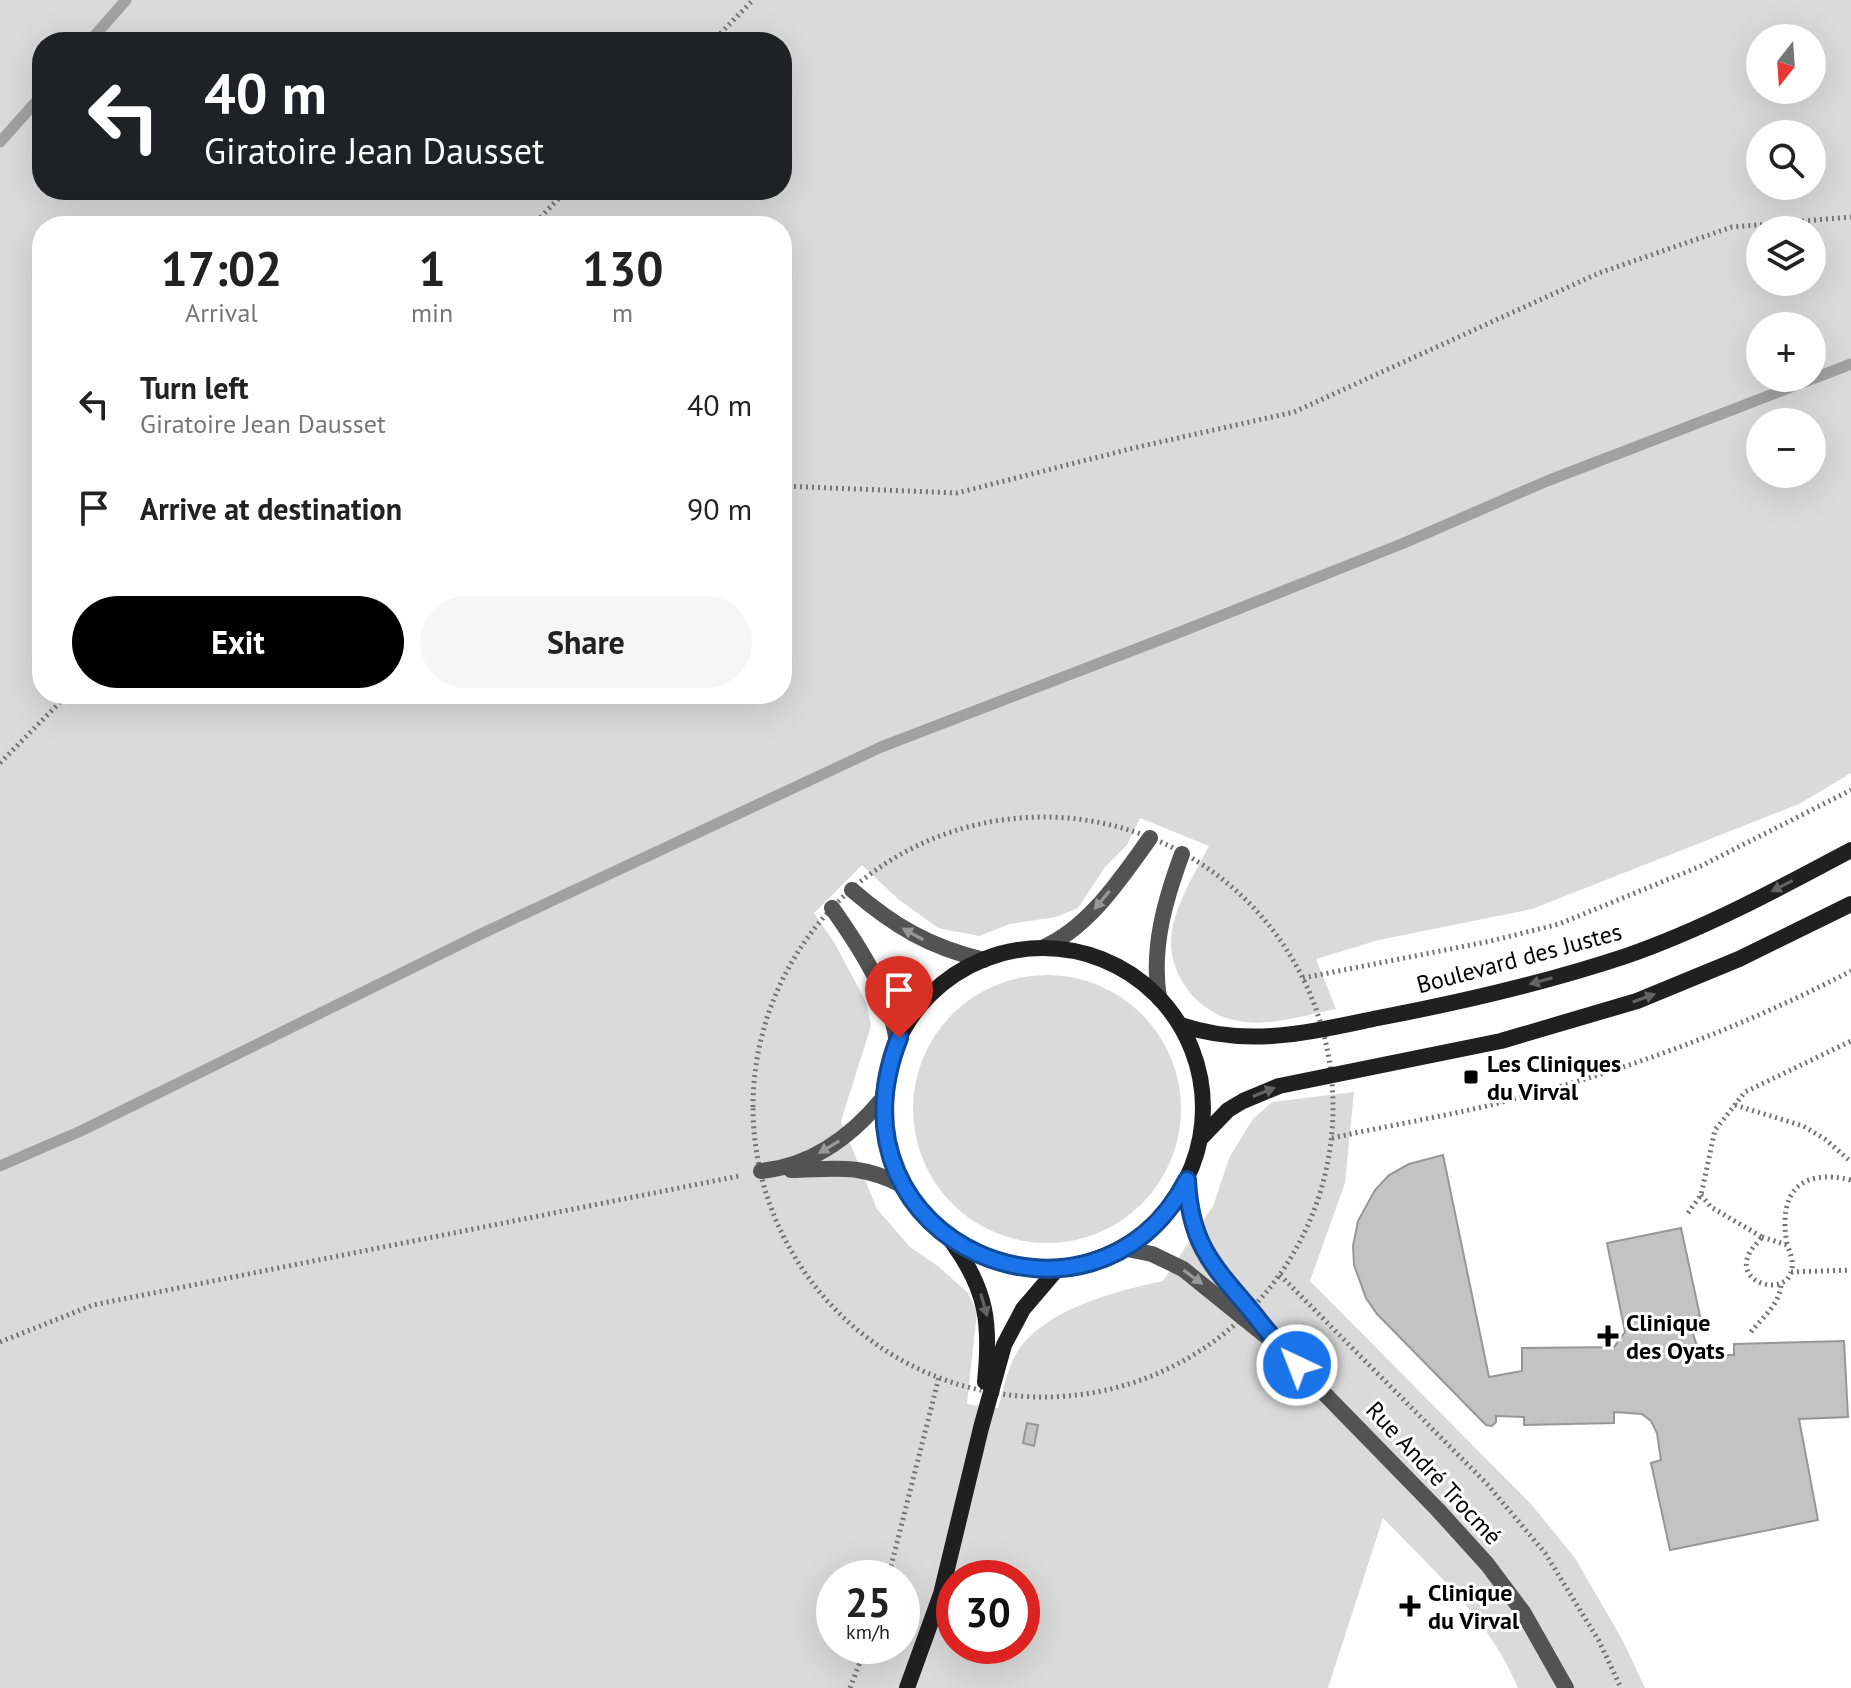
<!DOCTYPE html>
<html lang="en">
<head>
<meta charset="utf-8">
<style>
  :root { --surface:#fff; --page:#f6f6f6; --text:#222; --muted:#767676; --accent:#000 }
  body { margin:0; font-family:"PT Sans",sans-serif; background:var(--page); color:var(--text); height:100vh; display:flex; flex-direction:column; font-size:30px; white-space:nowrap }
  * { box-sizing:border-box; margin:0 }
  p { font-size:26px; color:var(--muted) }
  .icon { flex:none; width:44px; height:44px; fill:none; stroke:currentColor; stroke-width:2; stroke-linecap:round; stroke-linejoin:round }
  .map { position:relative; flex:1; overflow:hidden }
  .details { position:absolute; left:32px; top:216px; width:760px; height:488px; display:flex; flex-direction:column; background:var(--surface); border-radius:32px; box-shadow:0 8px 32px #0002 }
  .details>* { flex:none }
  .hud { position:absolute; left:32px; top:32px; width:760px; height:168px; border-radius:32px; box-shadow:0 8px 32px #0002; background:#202124; color:#fff; overflow:hidden }
  .needle { width:52px; rotate:197deg }
  .buttons { position:absolute; left:1746px; top:24px; display:grid; gap:16px }
  .buttons a { display:grid; place-items:center; width:80px; height:80px; border-radius:50%; background:var(--surface); box-shadow:0 8px 32px #0002; font-size:40px }
  .speed { position:absolute; left:816px; top:1560px; display:flex; gap:16px; font-size:40px; font-weight:700; text-align:center }
  .speed>* { display:grid; place-content:center; width:104px; height:104px; border-radius:50%; background:var(--surface); box-shadow:0 8px 32px #0002; line-height:1 }
  .speed small { font-size:20px; font-weight:400 }
  .speed .limit { border:12px solid #d22; background:#fff; color:#111 }
  .pin { position:absolute; display:grid; place-items:center; width:68px; height:68px; color:#fff; margin:-82px -34px; border-radius:50% 50% 50% 0; rotate:-45deg; box-shadow:0 0 8px #0007 }
  .pin .icon { rotate:45deg }
  .me { position:absolute; width:88px; margin:-44px; rotate:317deg; stroke-linejoin:round; filter:drop-shadow(0 0 6px #0008) }
  .turn { display:flex; align-items:center; gap:28px; height:168px; padding:0 40px; font-size:36px }
  .turn .icon { width:104px; height:104px; stroke-width:2.5 }
  .turn b { display:block; font-size:56px; line-height:68px }
  .eta { display:flex; justify-content:space-evenly; align-items:center; height:136px; text-align:center }
  .eta b { font-size:48px; font-weight:700; line-height:56px }
  .button { display:flex; gap:16px; margin-top:auto; padding:16px 40px }
  .button a { flex:1; height:92px; border-radius:48px; background:var(--accent); color:#fff; font-size:32px; font-weight:700; line-height:92px; text-align:center }
  .button a+a { background:var(--page); color:var(--text) }
  ul { padding:0; list-style:none }
  li { display:flex; align-items:center; gap:24px; height:104px; padding:0 40px }
  li div { flex:1 }
  li b { display:block; font-size:30px }
  li em { font-style:normal }
  .map>svg:first-child { display:block }
  .green { fill:#dadada; fill-rule:evenodd }
  .lines { fill:none; stroke-linecap:round; stroke-linejoin:round }
  .stream { stroke:#a1a1a1; stroke-width:11 }
  .building { fill:#c3c3c3; stroke:#979797; stroke-width:2 }
  .path { stroke:#757575; stroke-width:5; stroke-dasharray:2 4; stroke-linecap:butt }
  .street { stroke:#535353; stroke-width:16 }
  .secondary { stroke:#202020; stroke-width:16 }
  .oneway { fill:#636363 }
  .oneway2 { fill:#989898 }
  .route-casing { stroke:#114b97; stroke-width:20 }
  .route { stroke:#1a73e8; stroke-width:14 }
  .poi-dot { fill:#000; stroke:#fff; stroke-width:3 }
  .labels { text-anchor:middle; dominant-baseline:central; stroke-width:6; stroke-linejoin:round; paint-order:stroke }
  .street-label { font-size:24px; fill:#000; stroke:#fff }
  .poi-label { font-size:24px; font-weight:bold; fill:#000; stroke:#fff; text-anchor:start }
</style>
</head>
<body>
<div class="map">
<svg width="1851" height="1688" viewBox="0 0 1851 1688">
  <rect width="100%" height="100%" fill="#fff"/>
  <path class="green" d="M0 0H1851V773L1799 804 1532 909 1379 940 1316 959 1336 1009C1305 1015 1270 1027 1238 1021 1197 1014 1165 972 1172 931 1177 902 1195 872 1209 846L1140 818 1127 845 1105 867 1078 908 1056 917 1010 924 979 936 938 928 898 899 862 865 814 913 834 942 866 1002 871 1026 841 1121 877 1209 910 1247 939 1267 968 1293 977 1312 967 1404 998 1408C1003 1391 1007 1370 1016 1354 1042 1310 1115 1291 1163 1281L1213 1206 1230 1156 1253 1119 1272 1102 1354 1092 1345 1183 1310 1281 1531 1504 1575 1558 1623 1641 1645 1688H1518C1490 1620 1433 1570 1383 1518L1328 1688H0ZM1760 38H1812V90H1760ZM42 42H782V190H42ZM1760 134H1812V186H1760ZM42 226H782V694H42ZM1760 230H1812V282H1760ZM1760 326H1812V378H1760ZM1760 422H1812V474H1760ZM834 1578H902V1646H834ZM954 1578H1022V1646H954Z
    M913 1109a134 134 0 1 1 268 0a134 134 0 1 1-268 0Z"/>
  <g class="lines">
    <path class="stream" d="M89 42 126 0
      M0 142 42 95
      M0 1166 83 1130 483 933 881 747 1170 636 1404 543 1547 481 1851 364"/>
  </g>
  <path class="building" d="M1443 1155 1489 1377 1522 1371V1348L1614 1347 1625 1332 1607 1243 1681 1228 1700 1316 1688 1318 1697 1346 1713 1355H1734V1344L1844 1341 1848 1417 1799 1419 1818 1520 1670 1550 1651 1463 1661 1460 1657 1433 1651 1421 1642 1414 1614 1412V1423L1524 1425V1417L1496 1416V1422L1492 1426 1486 1425 1377 1314 1366 1298 1354 1265 1353 1246 1358 1221 1375 1190 1389 1175 1409 1164Z
    M1027 1423 1038 1425 1034 1446 1023 1443Z"/>
  <g class="lines">
    <path class="path" d="M712 42 753 0
      M532 226 567 190
      M782 486 957 493 1138 447 1294 412 1599 273 1732 227 1851 217
      M0 763 68 694
      M753 1107a290 290 0 1 1 580 0a290 290 0 1 1-580 0Z
      M1303 978 1491 941 1559 924 1701 866 1851 790
      M1735 1105 1803 1126 1825 1139 1851 1162
      M1332 1138C1395 1124 1460 1114 1522 1097 1636 1067 1747 1025 1851 971
      M1701 1195 1711 1207 1762 1237
      M1688 1213 1701 1195 1715 1130 1745 1092 1851 1041
      M1762 1237 1787 1245C1814 1303 1728 1291 1750 1252 1753 1247 1758 1242 1762 1237Z
      M1787 1244C1778 1193 1799 1168 1851 1180
      M1791 1272 1851 1270
      M1280 1275 1487 1484 1545 1553 1599 1641 1621 1688
      M1751 1332C1763 1317 1780 1304 1781 1284
      M0 1342 93 1305 739 1176
      M888 1578 939 1377
      M850 1688 866 1646"/>
    <path class="street" d="M852 890C894 926 929 947 984 960
      M832 908C859 946 892 997 897 1044
      M1042 948C1089 928 1121 878 1150 838
      M1159 998C1151 948 1165 900 1182 854
      M791 1170C837 1169 858 1163 902 1185
      M761 1171C812 1166 851 1137 883 1098
      M1187 1180C1191 1247 1215 1266 1254 1315
      M1122 1248 1152 1254 1183 1269 1277 1345 1438 1510 1487 1564 1523 1612 1566 1688"/>
    <path class="secondary" d="M883 1108a160 160 0 1 1 320 0a160 160 0 1 1-320 0Z
      M1181 1025C1249 1048 1310 1032 1378 1018 1462 1002 1545 983 1626 956 1704 929 1778 889 1851 850
      M1202 1137 1228 1110 1243 1101 1279 1086 1501 1041 1637 1001 1739 959 1851 904
      M952 1242C987 1290 991 1324 985 1382
      M907 1688 941 1594 981 1428 1004 1345 1023 1309 1058 1268"/>
  </g>
  <defs><path id="oneway-solid" d="M-6-.8H1V-3.2L6.5 0L1 3.2V.8H-6Z" transform="scale(2)"/></defs>
  <g class="oneway">
    <use href="#oneway-solid" transform="translate(1782 886) rotate(153)"/>
    <use href="#oneway-solid" transform="translate(1541 981) rotate(164)"/>
    <use href="#oneway-solid" transform="translate(1644 998) rotate(-20)"/>
    <use href="#oneway-solid" transform="translate(1264 1092) rotate(-22)"/>
    <use href="#oneway-solid" transform="translate(984 1305) rotate(74)"/>
  </g>
  <g class="oneway2">
    <use href="#oneway-solid" transform="translate(1102 900) rotate(130)"/>
    <use href="#oneway-solid" transform="translate(913 934) rotate(-151)"/>
    <use href="#oneway-solid" transform="translate(829 1147) rotate(149)"/>
    <use href="#oneway-solid" transform="translate(1193 1277) rotate(36)"/>
  </g>
  <g class="lines">
    <defs>
      <path id="route" d="M899 1038C818 1244 1094 1359 1187 1180 1190 1241 1210 1263 1248 1307 1264 1327 1279 1347 1297 1365"/>
    </defs>
    <use href="#route" class="route-casing"/>
    <use href="#route" class="route"/>
  </g>
  <g class="poi-dot">
    <rect x="1463" y="1069" width="16" height="16" rx="4"/>
    <path d="M1604 1324h8v8h8v8h-8v8h-8v-8h-8v-8h8z"/>
    <path d="M1406 1594h8v8h8v8h-8v8h-8v-8h-8v-8h8z"/>
  </g>
  <g class="labels">
    <g class="street-label">
      <text transform="translate(1519 958) rotate(-15)">Boulevard des Justes</text>
      <text transform="translate(1434 1473) rotate(47)">Rue André Trocmé</text>
    </g>
    <g class="poi-label">
      <text x="1487" y="1063">Les Cliniques<tspan x="1487" dy="28">du Virval</tspan></text>
      <text x="1626" y="1322">Clinique<tspan x="1626" dy="28">des Oyats</tspan></text>
      <text x="1428" y="1592">Clinique<tspan x="1428" dy="28">du Virval</tspan></text>
    </g>
  </g>
</svg>
<div class="buttons">
<a><svg class="needle" viewBox="-14 -14 28 28"><path d="M0-13l5 13h-10z" fill="#e53935"/><path d="M0 13l5-13h-10z" fill="#767676"/></svg></a>
<a><svg class="icon" aria-label="search" viewBox="0 0 24 24"><circle cx="10" cy="10" r="6"/><path d="M15 15l6 6"/></svg></a>
<a><svg class="icon" aria-label="layers" viewBox="0 0 24 24"><path d="M12 4l9 5-9 5-9-5zM3 14l9 5 9-5"/></svg></a>
<a>+</a>
<a>−</a>
</div>
<div class="speed"><div>25<small>km/h</small></div><div class="limit">30</div></div>
<div class="pin" style="left:899px;top:1038px;background:#d93025"><svg class="icon" aria-label="arrive" viewBox="0 0 24 24"><path d="M6 21V4h12l-3 4 3 4H6"/></svg></div>
<svg class="me" style="left:1297px;top:1365px" viewBox="-20 -20 40 40"><circle r="17" fill="#1a73e8" stroke="#fff" stroke-width="3"/><path d="M0-11L8 9 0 5-8 9z" fill="#fff"/></svg>
<div class="hud">
<div class="turn"><svg class="icon" aria-label="left" viewBox="0 0 24 24"><path d="M17 20v-9H6M10 6l-5 5 5 5"/></svg><div><b>40 m</b>Giratoire Jean Dausset</div></div>
</div>
<section class="details">
<div class="eta">
<div><b>17:02</b><p>Arrival</p></div>
<div><b>1</b><p>min</p></div>
<div><b>130</b><p>m</p></div>
</div>
<ul>
<li><svg class="icon" aria-label="left" viewBox="0 0 24 24"><path d="M17 20v-9H6M10 6l-5 5 5 5"/></svg><div><b>Turn left</b><p>Giratoire Jean Dausset</p></div><em>40 m</em></li>
<li><svg class="icon" aria-label="arrive" viewBox="0 0 24 24"><path d="M6 21V4h12l-3 4 3 4H6"/></svg><div><b>Arrive at destination</b></div><em>90 m</em></li>
</ul>
<div class="button"><a>Exit</a><a>Share</a></div>
</section>
</div>
</body>
</html>
